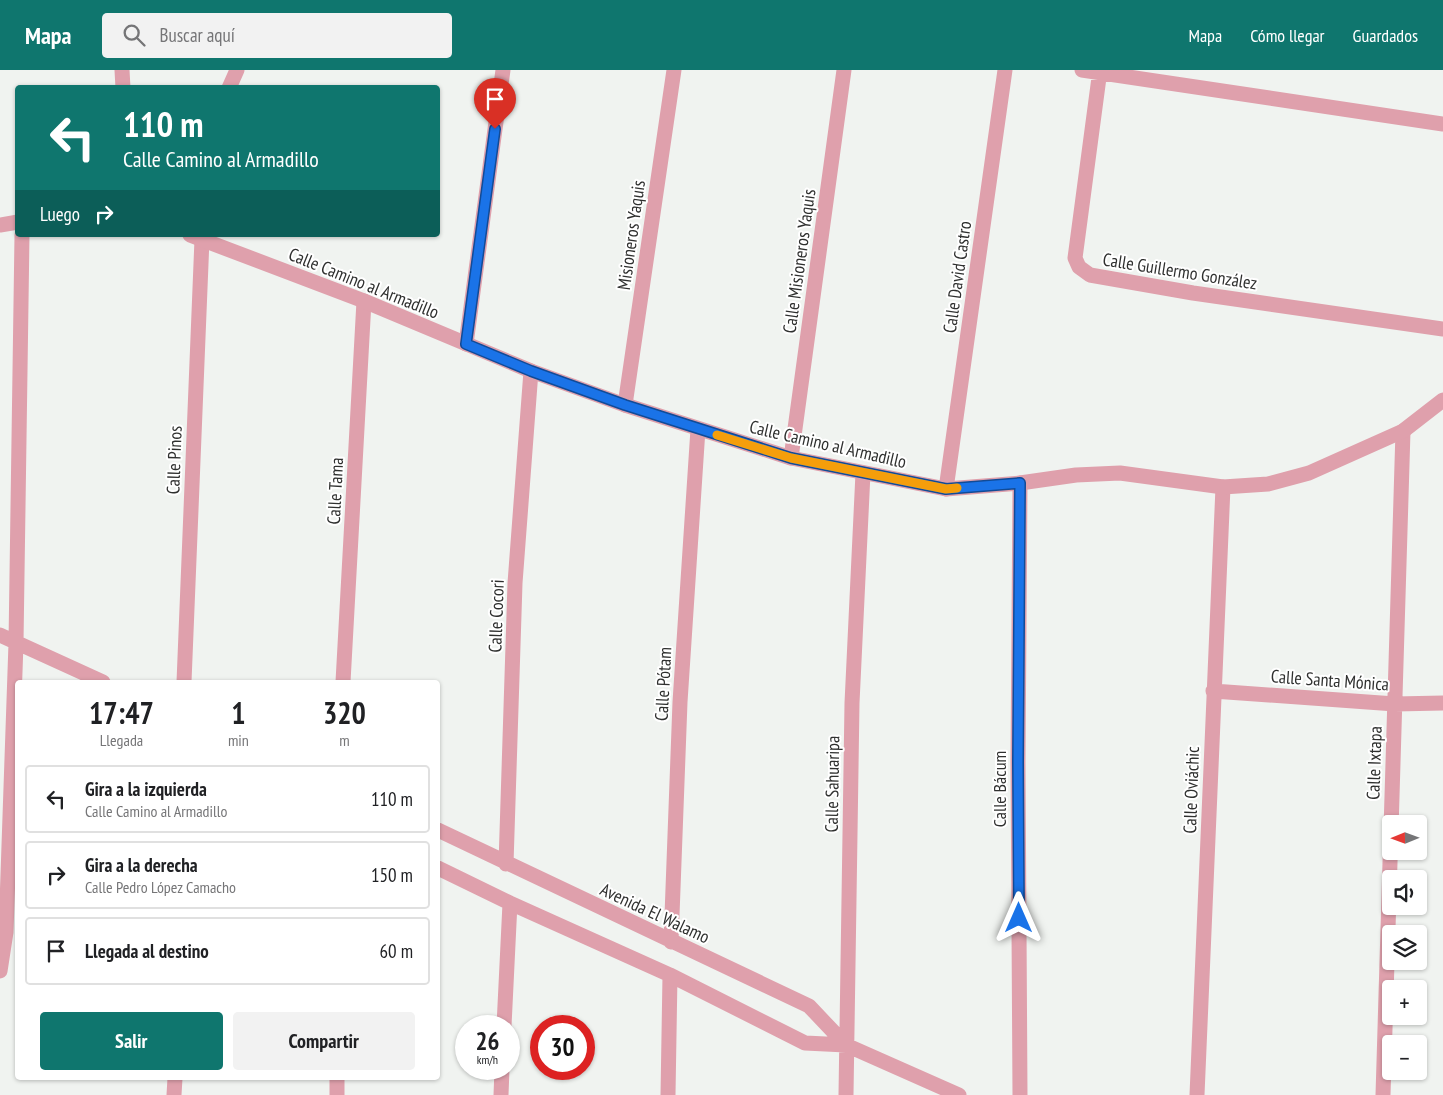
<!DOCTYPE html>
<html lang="es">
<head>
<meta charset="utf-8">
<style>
  :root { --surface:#fff; --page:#f2f2f2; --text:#202124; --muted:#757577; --line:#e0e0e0; --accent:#0f766e }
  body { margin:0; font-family:"PT Sans Narrow",sans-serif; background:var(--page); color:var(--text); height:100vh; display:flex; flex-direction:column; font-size:19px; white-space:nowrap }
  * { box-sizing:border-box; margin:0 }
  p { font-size:16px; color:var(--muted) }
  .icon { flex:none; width:28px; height:28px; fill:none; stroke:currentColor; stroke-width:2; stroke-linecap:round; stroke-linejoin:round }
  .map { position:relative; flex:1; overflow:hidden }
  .sheet { position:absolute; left:15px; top:610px; width:425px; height:400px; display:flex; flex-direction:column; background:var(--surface); border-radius:5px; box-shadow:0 1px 4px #0004 }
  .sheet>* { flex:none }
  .hud { position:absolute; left:15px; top:15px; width:425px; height:152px; border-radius:5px; box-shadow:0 1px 4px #0004; background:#0f766e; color:#fff; overflow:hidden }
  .needle { width:32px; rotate:269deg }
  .buttons { position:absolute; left:1382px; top:745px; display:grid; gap:10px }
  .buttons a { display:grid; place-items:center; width:45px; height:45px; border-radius:5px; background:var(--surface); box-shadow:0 1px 4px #0004; font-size:25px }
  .speed { position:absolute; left:455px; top:945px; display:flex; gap:10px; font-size:25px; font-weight:700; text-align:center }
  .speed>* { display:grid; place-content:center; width:65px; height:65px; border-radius:50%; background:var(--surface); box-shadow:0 1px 4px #0004; line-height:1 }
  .speed small { font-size:12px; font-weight:400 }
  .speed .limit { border:8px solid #d22; background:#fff; color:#111 }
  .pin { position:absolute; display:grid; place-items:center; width:42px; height:42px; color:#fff; margin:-51px -21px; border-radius:50% 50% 50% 0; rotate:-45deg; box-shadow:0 0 5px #0007 }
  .pin .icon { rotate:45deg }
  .me { position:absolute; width:55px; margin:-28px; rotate:0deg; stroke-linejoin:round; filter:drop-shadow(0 0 4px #0008) }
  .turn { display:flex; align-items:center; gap:18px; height:105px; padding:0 25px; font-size:22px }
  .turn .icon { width:65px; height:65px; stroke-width:2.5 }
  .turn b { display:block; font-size:35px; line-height:42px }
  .then { display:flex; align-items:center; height:48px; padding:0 25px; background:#0003; gap:10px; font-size:19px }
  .eta { display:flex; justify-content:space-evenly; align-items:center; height:85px; text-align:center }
  .eta b { font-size:30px; font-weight:800; line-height:35px }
  .cta { display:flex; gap:10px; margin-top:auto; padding:10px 25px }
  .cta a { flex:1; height:58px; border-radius:5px; background:var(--accent); color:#fff; font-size:20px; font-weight:800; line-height:58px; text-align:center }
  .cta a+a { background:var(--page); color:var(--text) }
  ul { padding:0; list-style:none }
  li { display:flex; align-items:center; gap:15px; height:68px; margin:0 10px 8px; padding:0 15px; border:2px solid var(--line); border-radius:5px }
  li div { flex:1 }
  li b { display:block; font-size:19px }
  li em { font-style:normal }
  header { display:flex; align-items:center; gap:30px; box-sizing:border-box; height:70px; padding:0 25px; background:var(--accent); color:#fff }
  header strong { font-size:24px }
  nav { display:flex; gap:28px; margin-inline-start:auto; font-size:18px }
  .search { width:350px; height:45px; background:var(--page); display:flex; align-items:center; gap:12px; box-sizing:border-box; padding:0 18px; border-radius:5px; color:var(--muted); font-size:19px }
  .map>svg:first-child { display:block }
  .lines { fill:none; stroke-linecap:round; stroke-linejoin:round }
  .minor { stroke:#dfa0ac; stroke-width:15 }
  .tertiary { stroke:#dfa0ac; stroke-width:15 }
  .route-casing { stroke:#114b97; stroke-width:12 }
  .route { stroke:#1a73e8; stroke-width:9 }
  .slow { stroke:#f59e0b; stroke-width:9 }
  .labels { text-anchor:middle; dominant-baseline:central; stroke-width:4; stroke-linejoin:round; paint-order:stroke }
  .street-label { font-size:18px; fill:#2f302f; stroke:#fff }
</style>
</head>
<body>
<header>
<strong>Mapa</strong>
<div class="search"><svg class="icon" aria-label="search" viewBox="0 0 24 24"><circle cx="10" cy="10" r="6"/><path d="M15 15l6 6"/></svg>Buscar aquí</div>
<nav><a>Mapa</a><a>Cómo llegar</a><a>Guardados</a></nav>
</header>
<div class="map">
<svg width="1443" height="1025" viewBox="0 0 1443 1025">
  <rect width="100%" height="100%" fill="#f0f3f0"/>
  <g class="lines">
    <path class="minor" d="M122 0 123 18
      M1082 0 1443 54
      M1100 0 1075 188 1079 197 1090 205 1193 223 1443 259
      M229 18 237 0
      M466 274 503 0
      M625 335 674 0
      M791 388 844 0
      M946 419 1005 0
      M0 565 103 612
      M184 612 202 169
      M343 612 364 231
      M1213 621 1395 634 1443 633
      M438 760 809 936 846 975
      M506 794 515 513 531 301
      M438 798 510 833 670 905 805 973 846 975 959 1025
      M671 872 680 632 698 359
      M0 901 6 862 16 573 22 165
      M504 956 510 833
      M174 1025 175 1008
      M337 1025V1008
      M501 1025 502 999
      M668 1025 670 905
      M846 1025 852 633 863 403
      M1020 1025 1018 692 1020 413
      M1197 1025 1223 417
      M1383 1025 1403 361"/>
    <path class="tertiary" d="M0 155 18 152
      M190 165 364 231 531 301 625 335 791 388 946 419 1020 413 1076 405 1120 403 1223 417 1268 414 1309 403 1403 361 1443 330"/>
  </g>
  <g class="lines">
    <defs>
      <path id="route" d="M495 59 466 274 531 301 625 335 791 388 946 419 1020 413 1018 692 1019 848"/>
    </defs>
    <use href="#route" class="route-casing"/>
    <use href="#route" class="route"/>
    <path class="slow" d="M717 365 791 388 946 419 957 418"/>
  </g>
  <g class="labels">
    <g class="street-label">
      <text transform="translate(631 165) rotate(-82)">Misioneros Yaquis</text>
      <text transform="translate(799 191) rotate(-82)">Calle Misioneros Yaquis</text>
      <text transform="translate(1180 201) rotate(9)">Calle Guillermo González</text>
      <text transform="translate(957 207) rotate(-82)">Calle David Castro</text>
      <text transform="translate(364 213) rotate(22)">Calle Camino al Armadillo</text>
      <text transform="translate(828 374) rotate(13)">Calle Camino al Armadillo</text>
      <text transform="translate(174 390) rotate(-88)">Calle Pinos</text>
      <text transform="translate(335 421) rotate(-87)">Calle Tama</text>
      <text transform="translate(496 546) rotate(-88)">Calle Cocori</text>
      <text transform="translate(1330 610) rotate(4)">Calle Santa Mónica</text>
      <text transform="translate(663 614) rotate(-87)">Calle Pótam</text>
      <text transform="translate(1374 693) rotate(-88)">Calle Ixtapa</text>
      <text transform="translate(832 714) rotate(-89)">Calle Sahuaripa</text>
      <text transform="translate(999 719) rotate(-90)">Calle Bácum</text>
      <text transform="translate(1191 720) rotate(-88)">Calle Oviáchic</text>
      <text transform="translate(655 843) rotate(25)">Avenida El Walamo</text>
    </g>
  </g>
</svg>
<div class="buttons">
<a><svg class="needle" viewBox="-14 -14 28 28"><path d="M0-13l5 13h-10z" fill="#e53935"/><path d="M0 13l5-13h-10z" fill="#757577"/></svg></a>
<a><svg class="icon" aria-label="sound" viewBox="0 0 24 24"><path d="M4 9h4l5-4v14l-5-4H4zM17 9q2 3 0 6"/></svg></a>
<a><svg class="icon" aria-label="layers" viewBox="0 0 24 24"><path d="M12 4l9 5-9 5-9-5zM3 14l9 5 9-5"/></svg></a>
<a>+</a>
<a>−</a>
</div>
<div class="speed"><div>26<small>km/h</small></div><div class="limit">30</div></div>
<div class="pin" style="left:495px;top:59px;background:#d93025"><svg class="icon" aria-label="arrive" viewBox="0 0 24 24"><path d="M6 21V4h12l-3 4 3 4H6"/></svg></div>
<svg class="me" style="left:1019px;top:848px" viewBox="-20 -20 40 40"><path d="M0-17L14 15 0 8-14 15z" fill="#1a73e8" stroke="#fff" stroke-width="4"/></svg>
<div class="hud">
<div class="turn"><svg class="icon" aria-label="left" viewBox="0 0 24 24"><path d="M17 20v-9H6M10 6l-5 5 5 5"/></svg><div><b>110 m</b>Calle Camino al Armadillo</div></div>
<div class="then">Luego<svg class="icon" aria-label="right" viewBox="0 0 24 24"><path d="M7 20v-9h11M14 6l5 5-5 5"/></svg></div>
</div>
<section class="sheet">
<div class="eta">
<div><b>17:47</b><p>Llegada</p></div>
<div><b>1</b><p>min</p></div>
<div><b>320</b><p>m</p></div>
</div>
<ul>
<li><svg class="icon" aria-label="left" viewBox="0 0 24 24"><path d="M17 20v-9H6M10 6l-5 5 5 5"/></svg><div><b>Gira a la izquierda</b><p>Calle Camino al Armadillo</p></div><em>110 m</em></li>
<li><svg class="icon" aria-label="right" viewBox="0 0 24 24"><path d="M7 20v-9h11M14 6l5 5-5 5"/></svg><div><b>Gira a la derecha</b><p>Calle Pedro López Camacho</p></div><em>150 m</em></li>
<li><svg class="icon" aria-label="arrive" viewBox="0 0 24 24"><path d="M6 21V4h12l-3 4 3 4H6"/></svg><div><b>Llegada al destino</b></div><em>60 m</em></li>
</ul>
<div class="cta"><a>Salir</a><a>Compartir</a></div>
</section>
</div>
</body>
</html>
